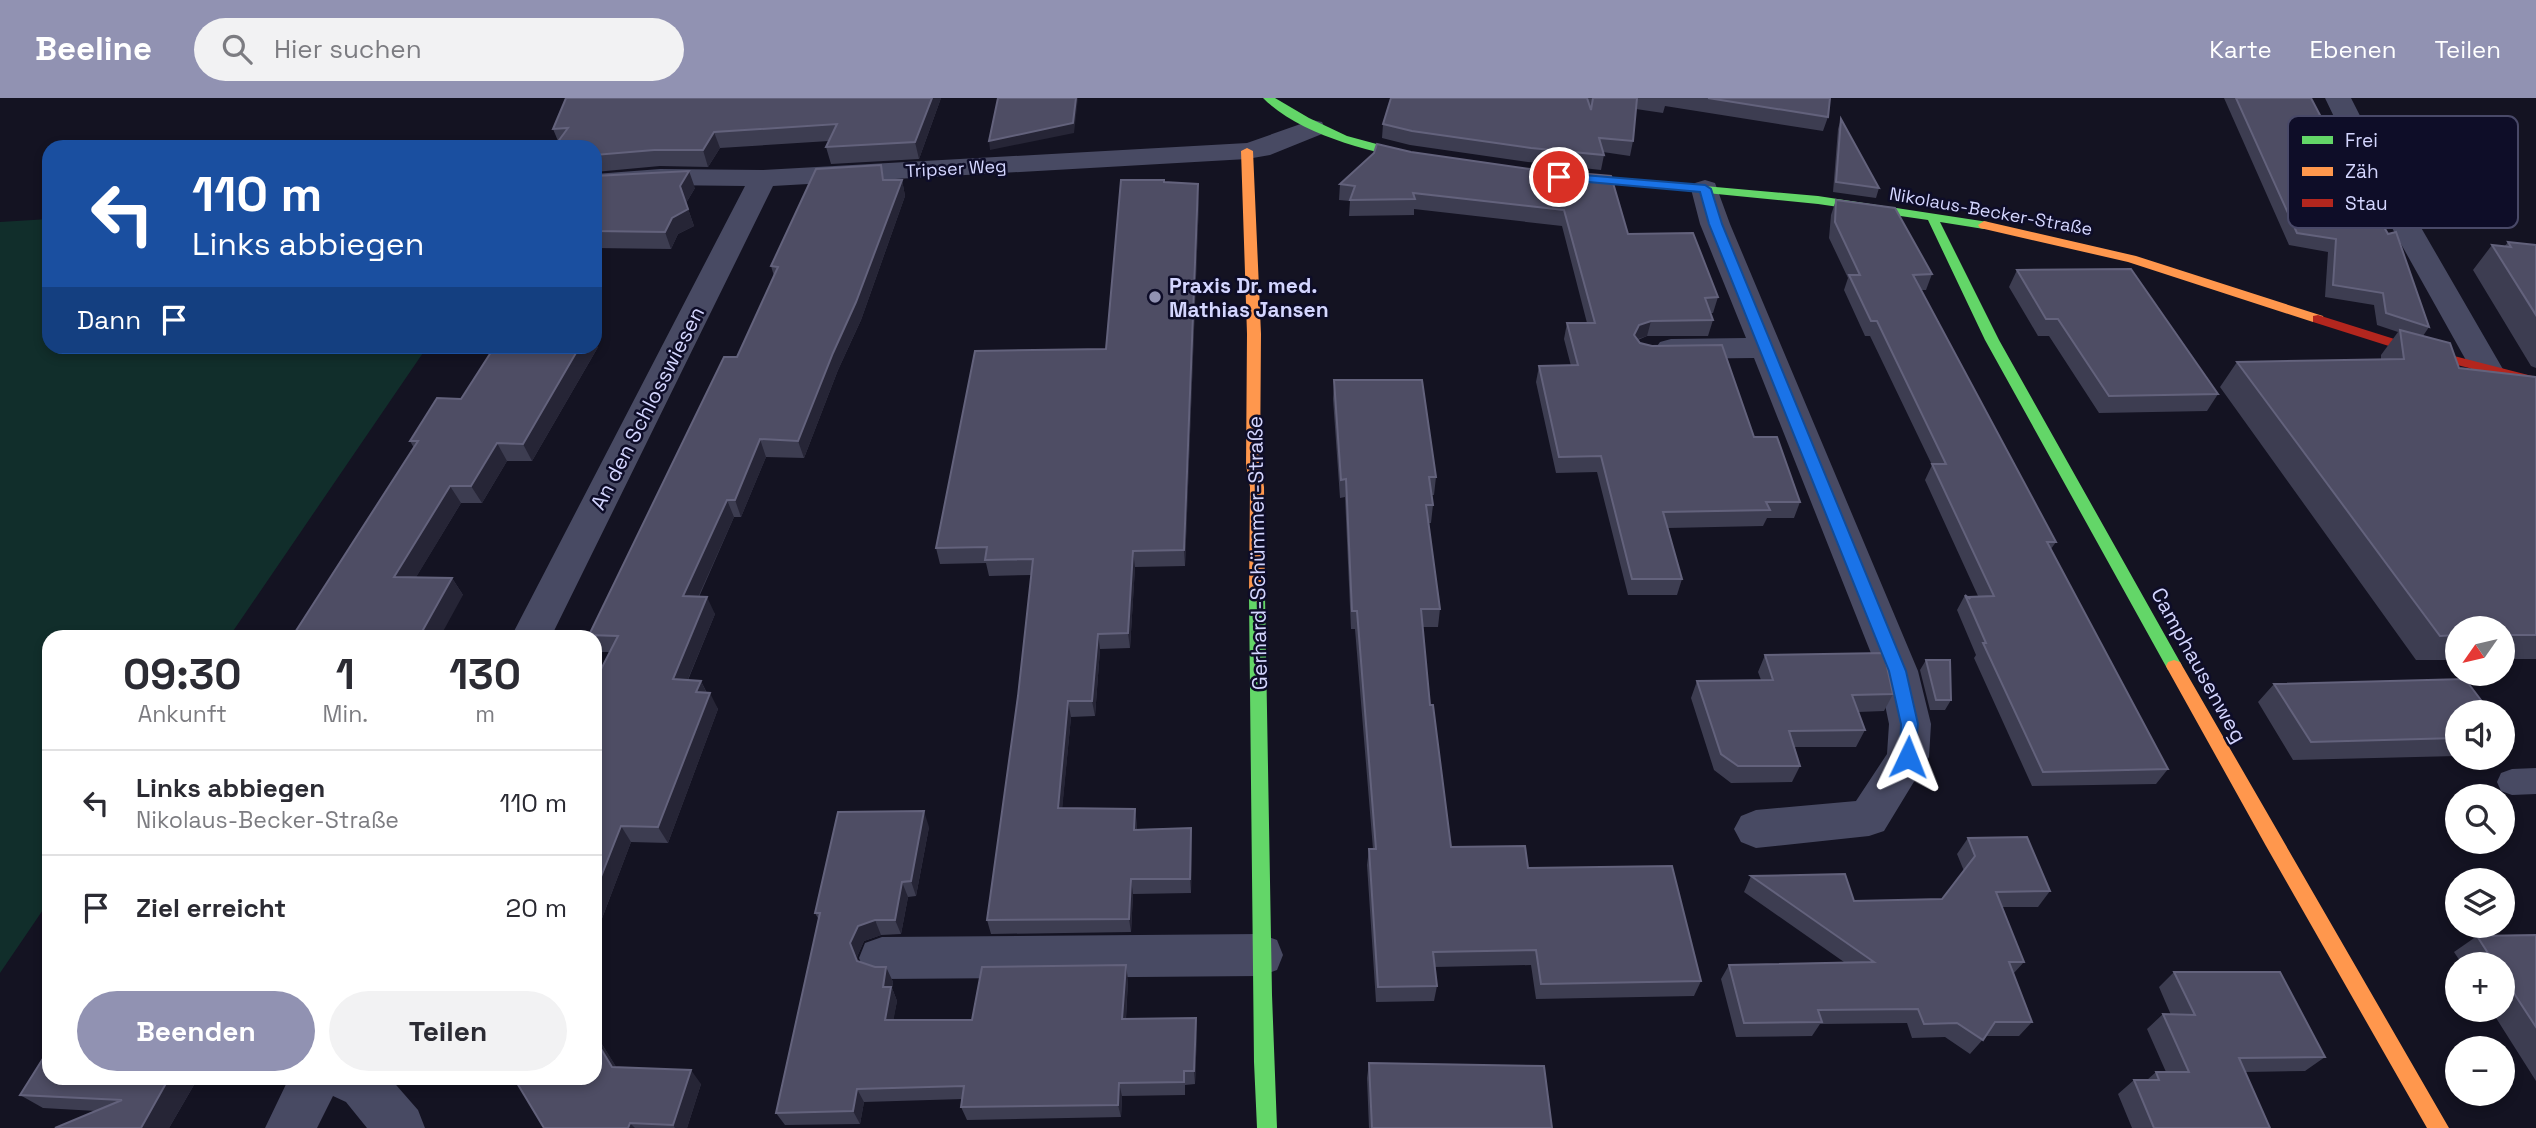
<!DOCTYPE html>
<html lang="de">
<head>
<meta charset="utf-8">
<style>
  :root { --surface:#fff; --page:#f2f2f3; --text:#2b2b33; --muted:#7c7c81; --line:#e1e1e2; --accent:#9192b2 }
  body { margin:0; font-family:"Space Grotesk",sans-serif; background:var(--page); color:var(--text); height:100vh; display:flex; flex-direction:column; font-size:26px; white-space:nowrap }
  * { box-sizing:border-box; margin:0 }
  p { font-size:23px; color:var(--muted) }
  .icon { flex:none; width:38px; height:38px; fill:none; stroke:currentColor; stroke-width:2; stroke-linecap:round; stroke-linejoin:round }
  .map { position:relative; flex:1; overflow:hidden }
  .sheet { position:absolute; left:42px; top:532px; width:560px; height:455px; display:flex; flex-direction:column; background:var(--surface); border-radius:21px; box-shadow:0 4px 10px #0003 }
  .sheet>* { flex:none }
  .guide { position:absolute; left:42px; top:42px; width:560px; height:214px; border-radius:21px; box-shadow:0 4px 10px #0003; background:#1a4fa0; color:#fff; overflow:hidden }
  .needle { width:46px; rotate:236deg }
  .tools { position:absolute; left:2445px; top:518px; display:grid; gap:14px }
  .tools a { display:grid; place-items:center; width:70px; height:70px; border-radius:50%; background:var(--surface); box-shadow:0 4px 10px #0003; font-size:35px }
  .pin { position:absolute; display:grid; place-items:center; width:60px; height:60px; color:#fff; margin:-30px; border:4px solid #fff; border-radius:50%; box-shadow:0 2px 7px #0007 }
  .me { position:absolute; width:77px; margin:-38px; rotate:2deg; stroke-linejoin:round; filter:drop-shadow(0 0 5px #0008) }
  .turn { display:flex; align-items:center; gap:24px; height:147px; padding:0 35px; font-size:32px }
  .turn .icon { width:91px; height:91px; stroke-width:2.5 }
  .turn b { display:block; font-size:49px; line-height:60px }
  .then { display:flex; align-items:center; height:66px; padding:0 35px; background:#0003; gap:14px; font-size:26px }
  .eta { display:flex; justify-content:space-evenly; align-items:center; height:119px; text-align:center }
  .eta b { font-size:42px; font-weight:700; line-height:49px }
  .action { display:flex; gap:14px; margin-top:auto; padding:14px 35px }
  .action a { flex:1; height:80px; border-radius:42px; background:var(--accent); color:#fff; font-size:28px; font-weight:700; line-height:80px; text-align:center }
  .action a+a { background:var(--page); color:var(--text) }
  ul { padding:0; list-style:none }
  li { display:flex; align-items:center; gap:21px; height:105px; padding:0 35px; border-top:2px solid var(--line) }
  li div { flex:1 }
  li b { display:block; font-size:26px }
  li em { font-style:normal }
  header { display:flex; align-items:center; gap:42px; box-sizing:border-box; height:98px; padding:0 35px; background:var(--accent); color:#fff }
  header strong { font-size:33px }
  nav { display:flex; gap:38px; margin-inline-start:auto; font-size:24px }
  .search { width:490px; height:63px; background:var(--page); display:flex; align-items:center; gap:18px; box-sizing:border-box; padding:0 24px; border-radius:38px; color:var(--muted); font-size:26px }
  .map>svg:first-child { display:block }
  .green { fill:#112e2b }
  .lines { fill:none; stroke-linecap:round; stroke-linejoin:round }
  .lane { fill:#484a63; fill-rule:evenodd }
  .street { fill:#484a63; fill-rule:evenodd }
  .fast { fill:#63d668; fill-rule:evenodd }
  .slow { fill:#ff974d; fill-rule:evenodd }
  .jam { fill:#b3261e; fill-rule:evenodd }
  .wall { fill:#3d3d51 }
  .shaded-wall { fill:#262536 }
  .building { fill:#4e4d64; stroke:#63627c; stroke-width:2 }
  .route { fill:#1a73e8; stroke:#114b97; stroke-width:2 }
  .poi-dot { fill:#9192b2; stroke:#0e0d28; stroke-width:2.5 }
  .labels { text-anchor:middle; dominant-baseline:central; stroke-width:5; stroke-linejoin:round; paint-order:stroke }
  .far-street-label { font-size:18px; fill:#d4d6ff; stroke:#0e0d28 }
  .poi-label { font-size:21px; font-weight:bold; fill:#d4d6ff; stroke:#0e0d28; text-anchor:start }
  .street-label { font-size:21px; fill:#d4d6ff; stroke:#0e0d28 }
  .key { fill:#0e0d28; stroke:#494968; stroke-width:2 }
  .key-label { font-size:19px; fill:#d4d6ff }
</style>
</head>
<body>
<header>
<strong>Beeline</strong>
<div class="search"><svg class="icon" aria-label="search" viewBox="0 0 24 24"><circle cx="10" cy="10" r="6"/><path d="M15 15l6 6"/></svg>Hier suchen</div>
<nav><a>Karte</a><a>Ebenen</a><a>Teilen</a></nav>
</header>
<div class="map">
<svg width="2536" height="1030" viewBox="0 0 2536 1030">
  <rect width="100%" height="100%" fill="#141322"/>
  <path class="green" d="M49 121V248L427 249 229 539H49V803L0 875V124Z"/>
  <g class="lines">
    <path class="lane" d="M2536 670V696L2512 697 2501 693 2497 684 2501 675 2512 671Z"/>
    <path class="street" d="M2325 0H2351L2386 69 2504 273 2500 280 2488 283 2476 280 2472 273 2358 69Z
      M1312 22 1322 24 1325 30 1322 36 1270 57 1247 61 773 88 551 539H511L745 88 660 87 595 92V76L660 71 763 72 1247 45Z
      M1705 82 1715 85 1730 126 1918 573 1931 626 1929 659 1884 733 1869 738 1756 750 1741 744 1734 731 1741 718 1756 712 1856 703 1887 656 1889 626 1878 573 1754 260 1671 261 1660 258 1655 251 1660 244 1671 241 1746 240 1700 126 1691 91 1695 85Z
      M1260 836 1277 842 1283 857 1277 872 1260 878 882 881 865 875 859 860 865 845 882 839Z
      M289 980H390L418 1012 425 1030H367L346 1004 333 998 317 1030H265Z"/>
    <path class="fast" d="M1263 0H1275L1309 20 1347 38 1432 61 1426 64C1374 55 1301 38 1263 0Z
      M1559 75 1818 98 1988 124 1990 127 1984 131 1940 124 1999 242 2180 564 2182 568 2180 572H2168L1985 242 1928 122 1818 106 1555 80V76Z
      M1257 492 1265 498 1272 897 1277 1030H1257L1254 964 1249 498Z"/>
    <path class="slow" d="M1247 50 1253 53 1261 236 1260 367 1264 389 1265 498 1257 504 1249 498 1250 389 1246 367 1247 236 1241 53Z
      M1984 123 2136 158 2323 218 2324 221 2323 224H2313L2128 164 1980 130 1978 127Z
      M2174 562 2180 564 2449 1030H2427L2266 748 2168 572 2166 568 2168 564Z"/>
    <path class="jam" d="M2318 217 2423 250 2536 279V287L2414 256 2313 224V218Z"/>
  </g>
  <path class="wall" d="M566 0H941L919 61 831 66 826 49 829 43 720 50 708 69 660 68 595 74V49L558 43 553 31Z
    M1391 0H1830L1828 19 1823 33 1665 8 1663 15 1636 11 1633 43 1630 58 1603 54 1604 57 1601 72 1528 64 1410 47 1382 40 1383 26Z
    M2224 0H2311L2341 57 2343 56 2429 229 2423 238 2459 270 2536 279V561H2502V530H2457V562H2416L2220 289 2237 264 2381 262V257L2398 234 2377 227 2374 207 2325 199 2328 154 2289 147Z
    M1841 21 1879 90 1876 100 1833 94 1838 31Z
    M1377 46 1628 136 1718 199 1713 215H1710L1713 222 1708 238H1647L1638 242 1754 339 1800 404 1794 420H1767L1763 428 1668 430 1682 481 1677 497H1628L1597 374 1556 375 1536 284 1539 268H1571L1564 241 1567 225H1587L1562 128 1414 111V117L1349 118 1350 103 1339 102 1340 86 1374 55Z
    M881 67 884 82H902L905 98 861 222 838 272 804 360 766 359 741 419H734L699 499 715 516 688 582 701 583 707 595 718 611 668 745 631 744 598 831H595V583L610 554H599L595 547V539H590L589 537 737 259 774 178 771 168Z
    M595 78 695 90 686 105 694 128 678 136 671 151 595 150Z
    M1199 102 1185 468 1135 469 1130 550 1100 551 1095 618 1071 619 1062 710 1137 725V731L1191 730 1192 745 1191 795 1133 796 1131 834 991 836 987 822 1018 598 1032 477 989 478 986 465 940 466 936 450 1106 251Z
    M1836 102 1932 176 1926 192H1921L2056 444 2051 451 2168 671 2156 686 2032 688 1974 560 1976 557 1957 512 1965 497 1968 500 1969 499 1978 498 1925 382 1932 367 1870 238H1865L1844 192 1848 180 1829 140 1831 117Z
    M2508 144 2536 147V270L2531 268 2473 172 2492 147 2504 149Z
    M2017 172 2218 296 2207 313 2099 315 2049 238H2038L2009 189Z
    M598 249 532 363H507L482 405H461L416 479 452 480 463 497 292 539 414 350 410 343 461 301Z
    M1334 282 1436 379 1434 397H1432L1433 407 1431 425H1428L1440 511 1438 529H1423L1430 607 1451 749 1528 770 1701 883 1694 898 1536 901 1531 867 1434 869 1437 888 1434 903 1376 904 1367 767 1369 751H1373L1355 531H1351L1345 399 1340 400 1333 301Z
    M1765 557 1893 596 1884 613 1858 614 1865 632 1856 649H1794L1800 668 1792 684 1731 685 1714 672 1691 600 1697 583 1761 582 1758 574Z
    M1926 562 1951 602 1945 612H1930L1920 572Z
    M2274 586 2457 614V658L2293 662 2258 604Z
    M929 729 916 798 908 799 901 836 881 837 864 843 857 859 858 864 875 869H886L893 884 892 890 897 903 893 922H972L1128 882 1126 921 1196 920 1197 934 1195 986 1185 987V997L1122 998 1121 1019 967 1022 961 1009 963 1001 864 1004 860 1026 785 1027 776 1015 819 822 815 815Z
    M1968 740 2050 793 2038 809H2002L2024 864 2013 876 2032 924 2019 938H1986L1970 956 1945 939 1912 940 1907 925 1820 926 1812 938 1736 939 1721 881 1729 867 1844 864 1744 794 1751 778 1854 803 1942 801 1964 773 1957 756Z
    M2536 837V983L2491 912H2502V866H2462L2454 854 2477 838Z
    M2174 874 2325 959 2305 973 2245 974 2270 1030H2132L2118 996 2134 982H2147L2156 974H2166L2147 931 2163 916 2171 917 2159 889Z
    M595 935 616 969 701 986 687 1030H544Z
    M1369 965 1552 1030H1369L1367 980Z
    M198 980 169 1030H55L96 1013 43 1010 20 997Z"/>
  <path class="shaded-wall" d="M932 0H941L919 61 915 44Z
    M1076 0H1078L1074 35 990 52 989 43Z
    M714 34 720 50 708 69 703 52Z
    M689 73 695 90 686 105 694 128 678 136 671 151 665 134 680 88Z
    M902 82 905 98 861 222 838 272 804 360 798 343Z
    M1198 86 1199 102 1185 468 1184 452Z
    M1651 223 1647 238 1635 242 1634 237 1639 227Z
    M595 243 598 249 532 363 523 346 580 248H595Z
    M760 341 766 359 741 419 735 402Z
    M497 345 507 363 482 405 471 388Z
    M450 388 461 405 406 496 394 479Z
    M727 402 734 419 691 515 683 498Z
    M1133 453 1135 469 1130 550 1128 535Z
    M452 480 463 497 440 539H419Z
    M707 499 715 516 681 598 673 581Z
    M1098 536 1100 551 1095 618 1092 603Z
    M701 583 708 598 710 595 718 611 668 745 658 729 696 594Z
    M1068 603 1071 619 1061 724 1058 710Z
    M1135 711 1137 725 1136 746 1134 732Z
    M924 713 929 729 916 798 911 783Z
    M621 728 631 744 598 831 595 827V794Z
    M1191 730 1192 745 1191 795 1190 781Z
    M1131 781 1133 796 1131 834 1129 821Z
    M902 784 908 799 901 836 895 822Z
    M875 822 881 837 864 843 857 859 864 877 850 845 858 828Z
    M1126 867 1128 882 1125 934 1122 921Z
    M886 869 893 884 892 890 897 903 891 936 885 922 883 889Z
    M1196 920 1197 934 1195 986 1194 973Z
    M595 935 625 983 612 969 595 941Z
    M691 972 701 986 687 1030H675L673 1027Z
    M169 980H198L169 1030H141Z
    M1119 985 1122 998 1121 1019 1118 1007Z
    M857 991 864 1004 860 1026 853 1013Z
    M630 1025 635 1030H628Z"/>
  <path class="building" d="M566 0H932L915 44 826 49 837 26 714 34 703 52H654L595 57V49H554L568 30 553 31Z
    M998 0H1076L1073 25 989 43Z
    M1391 0H1587L1591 12 1593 0H1637L1633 43 1599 40 1604 57 1531 50 1412 33 1383 26Z
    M1708 0H1830L1828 19Z
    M2236 0H2311L2342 59 2343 56 2388 136 2396 134 2429 229 2386 215 2383 195 2333 187 2336 141 2297 135Z
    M1841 21 1879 90 1836 84Z
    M1377 46 1411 54 1530 71 1611 78 1628 136 1693 135 1718 199 1705 200 1713 222 1651 223 1639 227 1634 237 1640 245 1652 248 1722 247 1754 339H1777L1800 404H1766L1770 412 1663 414 1682 481H1632L1601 358 1559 359 1539 268 1578 267 1567 225H1595L1564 112 1413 95 1415 101 1350 102 1355 88 1340 86 1374 55Z
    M881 67 883 82H902L856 204 833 255 798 343 760 341 735 402H727L683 498 707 499 673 581 701 583 696 594 710 595 658 729 621 728 595 794V583L618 538 589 537 724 259H737L778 169 771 168 816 71Z
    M689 73 680 88 688 111 672 120 665 134 595 133V78Z
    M1121 82H1164V84L1198 86 1184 452 1133 453 1128 535 1098 536 1092 603H1068L1058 710 1135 711 1134 732 1191 730 1190 781H1131L1129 821 987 822 1018 598 1033 461 985 462 987 449 936 450 975 253 1106 251Z
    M1836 102 1895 110 1932 176 1913 177 2056 444H2047L2168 671 2043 674 1983 545H1986L1965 497 1970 501 1969 499 1994 498 1932 366H1946L1877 223H1871L1849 177H1860L1835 124Z
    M2508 144 2536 147V217L2492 147 2511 149Z
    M2131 171 2218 296 2109 298 2058 221H2046L2017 172Z
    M2400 232 2450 245 2459 270 2536 279V537H2502V530H2457V537L2440 538 2237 264 2404 261Z
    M495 248H580L523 346 497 345 471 388H450L394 479 452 480 419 539H292L418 343H410L437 300 461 301Z
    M1334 282H1422L1436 379H1429L1433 407H1426L1440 511H1421L1430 607H1433L1451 749 1525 748 1528 770 1672 768 1701 883 1541 886 1536 852 1433 854 1437 888 1378 889 1369 751H1376L1357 513H1352L1346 381 1341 382Z
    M1884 555 1893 596 1852 597 1865 632 1789 633 1800 668H1738L1721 656 1697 583 1773 582 1765 557Z
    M1926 562H1950L1951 602H1936Z
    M2465 581 2490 614H2457V640L2311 644 2274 586Z
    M2502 631 2509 639H2502Z
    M924 713 911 783 902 784 895 822H875L858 828 850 845 857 863 875 869H886L883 889H891L885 922H972L982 869 1126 867 1122 921 1196 920 1194 973H1184V984L1119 985 1118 1007 961 1009 964 988 857 991 853 1013 776 1015 820 815H815L838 714Z
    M2027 739 2050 793 1996 794 2024 864H2009L2032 924H1995L1983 942 1957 925 1924 926 1918 911 1818 912 1822 924 1744 925 1729 867 1874 864 1751 778 1845 776 1854 803 1942 801 1975 758 1968 740Z
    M2536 837V929L2502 877V866H2495L2477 838Z
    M2174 874H2280L2325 959 2239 960 2270 1030H2154L2134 982H2159L2156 974H2189L2163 916 2195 917Z
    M595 941 612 969 691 972 673 1027 630 1025 628 1030H544L514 980H595Z
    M49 951V980H169L141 1030H55L122 1002 20 997Z
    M1369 965 1544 968 1552 1030H1372Z"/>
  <path class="route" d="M1559 75 1705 87 1711 91 1722 126 1906 573 1918 626 1914 664H1902L1900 659 1901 626 1889 573 1709 126 1700 94 1555 81 1553 79Z"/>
  <circle class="poi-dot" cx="1155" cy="199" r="7"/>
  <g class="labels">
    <g class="far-street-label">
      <text transform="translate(956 70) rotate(-3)">Tripser Weg</text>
      <text transform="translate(1991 113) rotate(10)">Nikolaus-Becker-Straße</text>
    </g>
    <g class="poi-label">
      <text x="1169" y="187">Praxis Dr. med.<tspan x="1169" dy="24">Mathias Jansen</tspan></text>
    </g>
    <g class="street-label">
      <text transform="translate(647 310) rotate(-63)">An den Schlosswiesen</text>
      <text transform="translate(1257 455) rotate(-91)">Gerhard-Schümmer-Straße</text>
      <text transform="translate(2199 567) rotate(61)">Camphausenweg</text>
    </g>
  </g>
  <rect x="2288" y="18" width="230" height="112" rx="10" class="key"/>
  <rect x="2302" y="38" width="31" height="8" fill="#63d668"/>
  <rect x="2302" y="69" width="31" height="9" fill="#ff974d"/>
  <rect x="2302" y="101" width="31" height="8" fill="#b3261e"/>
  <g class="key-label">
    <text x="2345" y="49">Frei</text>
    <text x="2345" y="80">Zäh</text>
    <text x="2345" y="112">Stau</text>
  </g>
</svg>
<div class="tools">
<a><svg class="needle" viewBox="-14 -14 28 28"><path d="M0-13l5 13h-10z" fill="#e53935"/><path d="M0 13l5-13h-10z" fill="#7c7c81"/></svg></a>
<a><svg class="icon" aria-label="sound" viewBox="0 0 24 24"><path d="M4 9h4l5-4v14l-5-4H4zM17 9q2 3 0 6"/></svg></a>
<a><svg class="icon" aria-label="search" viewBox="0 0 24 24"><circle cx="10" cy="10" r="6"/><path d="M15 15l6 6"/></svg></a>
<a><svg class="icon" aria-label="layers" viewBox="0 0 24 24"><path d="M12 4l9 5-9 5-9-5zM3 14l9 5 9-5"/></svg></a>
<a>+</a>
<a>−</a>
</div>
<div class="pin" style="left:1559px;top:79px;background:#d93025"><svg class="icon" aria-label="arrive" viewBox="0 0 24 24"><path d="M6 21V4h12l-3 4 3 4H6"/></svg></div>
<svg class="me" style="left:1908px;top:659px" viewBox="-20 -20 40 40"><path d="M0-17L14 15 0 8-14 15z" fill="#1a73e8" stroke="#fff" stroke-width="4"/></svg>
<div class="guide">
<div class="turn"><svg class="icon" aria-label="left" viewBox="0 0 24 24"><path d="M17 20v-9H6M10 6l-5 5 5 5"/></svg><div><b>110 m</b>Links abbiegen</div></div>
<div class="then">Dann<svg class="icon" aria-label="arrive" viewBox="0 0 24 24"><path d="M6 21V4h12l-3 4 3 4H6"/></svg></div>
</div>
<section class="sheet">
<div class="eta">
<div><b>09:30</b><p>Ankunft</p></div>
<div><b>1</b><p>Min.</p></div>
<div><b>130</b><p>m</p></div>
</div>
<ul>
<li><svg class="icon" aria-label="left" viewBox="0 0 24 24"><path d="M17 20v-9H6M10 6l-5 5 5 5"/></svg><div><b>Links abbiegen</b><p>Nikolaus-Becker-Straße</p></div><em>110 m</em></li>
<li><svg class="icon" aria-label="arrive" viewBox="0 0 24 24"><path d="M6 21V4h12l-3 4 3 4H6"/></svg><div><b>Ziel erreicht</b></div><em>20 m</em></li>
</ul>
<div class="action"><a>Beenden</a><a>Teilen</a></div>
</section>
</div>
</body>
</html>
